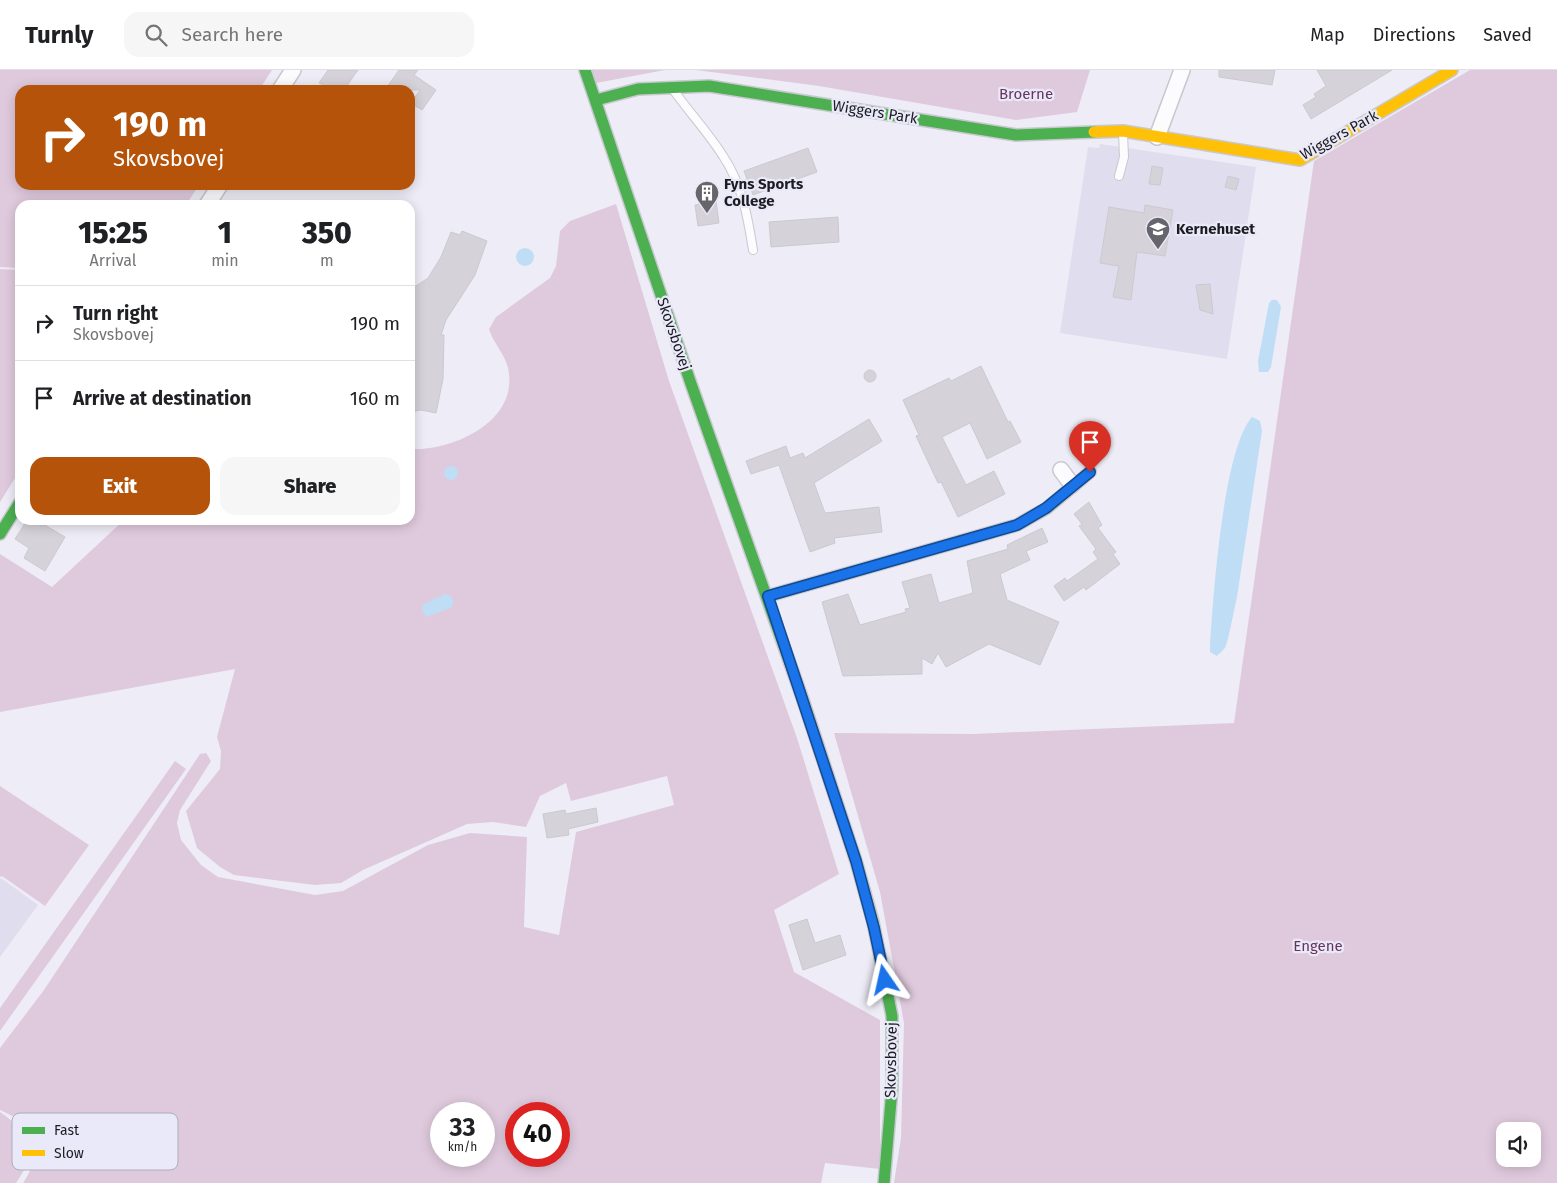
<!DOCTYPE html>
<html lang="en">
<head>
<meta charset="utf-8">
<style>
  :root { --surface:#fff; --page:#f6f6f6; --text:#202124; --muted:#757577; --line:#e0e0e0; --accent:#b45309 }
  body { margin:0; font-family:"Fira Sans",sans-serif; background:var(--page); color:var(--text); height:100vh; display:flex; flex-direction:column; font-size:19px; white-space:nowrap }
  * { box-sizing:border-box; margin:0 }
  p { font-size:16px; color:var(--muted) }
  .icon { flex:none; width:28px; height:28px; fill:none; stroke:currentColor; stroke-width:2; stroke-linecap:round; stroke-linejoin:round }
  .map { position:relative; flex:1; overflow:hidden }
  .sheet { position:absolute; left:15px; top:130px; width:400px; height:325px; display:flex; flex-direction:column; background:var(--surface); border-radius:15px; box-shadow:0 2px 12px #0003 }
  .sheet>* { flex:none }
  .guide { position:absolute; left:15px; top:15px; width:400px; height:105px; border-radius:15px; box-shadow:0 2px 12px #0003; background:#b45309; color:#fff; overflow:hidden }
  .fabs { position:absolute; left:1496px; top:1052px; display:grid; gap:10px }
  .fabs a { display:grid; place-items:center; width:45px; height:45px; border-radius:10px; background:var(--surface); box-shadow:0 2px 12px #0003; font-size:25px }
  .speed { position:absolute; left:430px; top:1032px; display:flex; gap:10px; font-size:25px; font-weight:700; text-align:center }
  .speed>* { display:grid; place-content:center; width:65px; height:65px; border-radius:50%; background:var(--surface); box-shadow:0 2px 12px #0003; line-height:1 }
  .speed small { font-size:12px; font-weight:400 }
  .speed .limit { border:8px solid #d22; background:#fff; color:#111 }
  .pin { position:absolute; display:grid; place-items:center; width:42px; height:42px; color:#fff; margin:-51px -21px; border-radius:50% 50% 50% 0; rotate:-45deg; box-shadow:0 0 5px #0007 }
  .pin .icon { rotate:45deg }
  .me { position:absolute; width:55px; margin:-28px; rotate:349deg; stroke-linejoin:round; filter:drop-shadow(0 0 4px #0008) }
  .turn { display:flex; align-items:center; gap:18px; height:105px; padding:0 15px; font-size:22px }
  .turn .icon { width:65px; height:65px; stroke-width:2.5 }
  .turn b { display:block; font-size:35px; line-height:42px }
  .eta { display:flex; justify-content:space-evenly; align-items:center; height:85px; text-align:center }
  .eta b { font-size:30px; font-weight:800; line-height:35px }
  .primary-button { display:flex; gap:10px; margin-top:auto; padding:10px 15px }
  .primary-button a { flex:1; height:58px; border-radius:15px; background:var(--accent); color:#fff; font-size:20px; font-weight:800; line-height:58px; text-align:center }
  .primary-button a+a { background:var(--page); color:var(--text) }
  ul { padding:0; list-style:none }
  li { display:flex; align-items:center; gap:15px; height:75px; padding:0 15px; border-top:1px solid var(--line) }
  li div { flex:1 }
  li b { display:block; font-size:19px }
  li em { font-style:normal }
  header { display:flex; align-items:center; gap:30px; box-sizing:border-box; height:70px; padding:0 25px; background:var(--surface); border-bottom:1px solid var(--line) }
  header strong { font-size:24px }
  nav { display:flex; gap:28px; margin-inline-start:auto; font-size:18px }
  .search { width:350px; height:45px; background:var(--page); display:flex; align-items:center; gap:12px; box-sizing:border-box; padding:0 18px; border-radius:15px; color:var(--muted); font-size:19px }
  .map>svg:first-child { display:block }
  .built { fill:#e0deee }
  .green { fill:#dfcadd; fill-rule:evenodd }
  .water { fill:#c0ddf6 }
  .building { fill:#d5d2da; stroke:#cbc9d0 }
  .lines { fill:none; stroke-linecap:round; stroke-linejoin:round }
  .lane-casing { stroke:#c8c8cf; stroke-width:10 }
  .street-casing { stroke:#c8c8cf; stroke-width:18 }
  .fast-casing { stroke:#c8c8cf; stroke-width:14 }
  .slow-casing { stroke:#c8c8cf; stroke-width:14 }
  .lane { stroke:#fcfcfe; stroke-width:8 }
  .street { stroke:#fcfcfe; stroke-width:15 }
  .fast { stroke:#4caf50; stroke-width:11 }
  .slow { stroke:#ffc107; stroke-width:11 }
  .route-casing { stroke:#114b97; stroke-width:12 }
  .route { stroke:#1a73e8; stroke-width:9 }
  .labels { text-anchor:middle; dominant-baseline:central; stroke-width:4.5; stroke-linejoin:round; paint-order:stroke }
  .park-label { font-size:15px; fill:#69345c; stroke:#eae9f9 }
  .street-label { font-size:15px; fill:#1c1c21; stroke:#eae9f9 }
  .poi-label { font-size:15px; font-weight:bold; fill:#1c1c21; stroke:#eae9f9; text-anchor:start }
  .key { fill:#eae9f9; stroke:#acacb8; stroke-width:1 }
  .key-label { font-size:14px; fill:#1c1c21 }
</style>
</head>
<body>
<header>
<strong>Turnly</strong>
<div class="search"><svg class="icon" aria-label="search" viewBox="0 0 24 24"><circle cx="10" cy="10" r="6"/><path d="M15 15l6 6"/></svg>Search here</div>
<nav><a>Map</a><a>Directions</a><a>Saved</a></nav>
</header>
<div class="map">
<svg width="1557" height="1113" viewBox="0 0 1557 1113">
  <rect width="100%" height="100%" fill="#eeecf6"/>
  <path class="built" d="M1100 74 1256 97 1227 289 1060 263 1088 77 1099 78Z
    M1 808 38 835 0 887V809Z"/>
  <path class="green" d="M0 0H272L259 20H20V115H199L186 135H20V198L0 197Z
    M591 0H665L596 13Z
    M696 0H1090L1077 42 1016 50 819 16Z
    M1470 0H1557V1113H894L901 1068 904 953 880 822 834 663 973 664 1234 653 1314 91ZM1505 1061H1532V1089H1505Z
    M616 134 669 311 797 668 839 804 774 840 794 902 880 950V1099L825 1093 821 1113H23C35 1097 39 1074 27 1057 22 1050 8 1044 0 1040V978L44 920 200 684 206 683 211 691 180 740 177 753 181 770 201 795 218 807 315 825 343 821 428 775 470 763 527 767 524 857 559 865 576 762 674 735 667 706 571 731 566 713 540 726 526 757 493 752 467 754 363 800 341 813 315 815 234 805 220 797 197 778 186 741 220 699 221 681 217 667 235 599 0 642V484L52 517 124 450H410V379C450 381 515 354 509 304 508 287 494 275 489 259L496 247 550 208 556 196 560 161 570 151ZM441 1044H484V1086H441ZM516 1044H559V1086H516Z
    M0 199 20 200V400L0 432Z
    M175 691 186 699 0 961V938Z
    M0 716 89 775 45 836 2 806 0 807Z
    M0 1042C30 1063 39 1081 16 1113H0Z"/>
  <path class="water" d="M516 187a9 9 0 1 1 18 0a9 9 0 1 1-18 0Z
    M1272 230H1277L1281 237 1271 297 1268 302H1259L1258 291 1269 233Z
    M1252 347 1260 351 1262 361 1237 527 1228 569 1225 578 1217 586 1210 582V575C1213 529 1223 379 1252 347Z
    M444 403a7 7 0 1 1 14 0a7 7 0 1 1-14 0Z
    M445 524 451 526 453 531 452 537 427 547 422 541V535Z"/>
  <path class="building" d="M328 0H358L344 20H318L322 14 319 13Z
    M399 0H418L414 5 436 20 422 40 411 33 420 20H385Z
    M1219 0H1275L1272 15 1219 7Z
    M1317 0H1392L1311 49 1303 35 1316 27 1314 24 1326 16Z
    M808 78 817 102 753 125 744 101Z
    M1152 96 1163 98 1160 115 1149 114Z
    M1228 106 1239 109 1236 120 1225 117Z
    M716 131 719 153 698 156 695 135Z
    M1145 135 1173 140 1165 186 1137 182 1131 230 1113 227 1119 196 1100 193 1109 137 1144 143Z
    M838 147 839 172 771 177 769 152Z
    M462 161 487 171 475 205 446 250 441 265H444L443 309 436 343 421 340 410 342V220L428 208 441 187 451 162 460 165Z
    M1210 214 1213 244 1200 240 1196 215Z
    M981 296 1008 352 1010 351 1021 372 987 389 970 353 942 367 966 415 994 401 1005 424 958 447 941 412 938 413 916 366 919 365 903 330 949 308 951 311Z
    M864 306a6 6 0 1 1 12 0a6 6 0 1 1-12 0Z
    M869 349 882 371 814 413 825 443 879 437 882 462 834 468 835 473 810 482 779 395 751 404 746 391 786 376 790 388 803 383 805 388Z
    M1089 432 1102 455 1098 458 1116 482 1113 484 1120 494 1086 520 1084 517 1064 531 1054 516 1065 508 1067 511 1098 489 1093 482 1096 479 1079 456 1082 454 1074 444Z
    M27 450H33L42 456 43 454 65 467 45 501 24 488 29 478 15 469Z
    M1042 458 1048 472 1026 481 1030 490 1000 504 1007 530 1059 552 1040 595 989 574 946 597 938 583 932 594 922 588V604L843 606 822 532 848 524 860 555 906 542 905 539 910 538 902 512 931 504 939 533 973 523 967 491 1008 479 1007 475Z
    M596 738 598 752 568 759 569 765 547 768 543 744 565 740 566 744Z
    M807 849 815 873 840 865 846 885 803 900 789 855Z"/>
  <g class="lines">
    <defs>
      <path id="lane" d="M672 18C688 41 708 62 723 86 742 114 748 148 753 180
        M1119 106 1124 87 1123 63"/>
      <path id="street" d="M280 20 293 0
        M1157 67 1182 0
        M207 135 220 115
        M1061 400 1072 415"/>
      <path id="fast" d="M585 0 690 311 803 630
        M596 30 638 19 709 16 1016 65 1094 62
        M0 464 20 432
        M768 526 1017 455 1047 438 1090 402
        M873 852 892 946V1019L884 1113"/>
      <path id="slow" d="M1094 62 1123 61 1300 90 1452 0
        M803 630 856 791 873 852"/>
    </defs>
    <use href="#lane" class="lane-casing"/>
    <use href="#street" class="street-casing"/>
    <use href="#fast" class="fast-casing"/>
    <use href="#slow" class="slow-casing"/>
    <use href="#lane" class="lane"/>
    <use href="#street" class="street"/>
    <use href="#fast" class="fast"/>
    <use href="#slow" class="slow"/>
  </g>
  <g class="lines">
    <defs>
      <path id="route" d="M885 910 874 858 856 791 768 526 1017 455 1046 438 1090 402"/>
    </defs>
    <use href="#route" class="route-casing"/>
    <use href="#route" class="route"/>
  </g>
  <defs>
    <symbol id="building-pin" viewBox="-11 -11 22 30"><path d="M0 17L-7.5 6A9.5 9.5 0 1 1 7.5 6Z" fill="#66656c" stroke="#eae9f9"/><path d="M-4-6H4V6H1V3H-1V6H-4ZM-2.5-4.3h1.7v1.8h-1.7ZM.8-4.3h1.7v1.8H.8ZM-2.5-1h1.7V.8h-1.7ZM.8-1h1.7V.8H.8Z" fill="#fff"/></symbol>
    <symbol id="school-pin" viewBox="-11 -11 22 30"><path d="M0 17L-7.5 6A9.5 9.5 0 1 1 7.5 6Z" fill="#66656c" stroke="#eae9f9"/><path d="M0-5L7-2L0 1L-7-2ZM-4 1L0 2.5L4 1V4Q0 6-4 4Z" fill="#fff"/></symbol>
  </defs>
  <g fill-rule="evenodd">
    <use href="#building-pin" x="693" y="109" width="28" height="38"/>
    <use href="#school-pin" x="1144" y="145" width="28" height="38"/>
  </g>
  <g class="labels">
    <g class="park-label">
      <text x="1026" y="24">Broerne</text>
      <text x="1318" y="876">Engene</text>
    </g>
    <g class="street-label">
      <text transform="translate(875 42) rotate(9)">Wiggers Park</text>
      <text transform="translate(1339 65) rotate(-29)">Wiggers Park</text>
      <text transform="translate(674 264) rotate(71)">Skovsbovej</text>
      <text transform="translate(891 990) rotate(-89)">Skovsbovej</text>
    </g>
    <g class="poi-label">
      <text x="724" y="114">Fyns Sports<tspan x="724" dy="17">College</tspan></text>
      <text x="1176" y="159">Kernehuset</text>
    </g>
  </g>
  <rect x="12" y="1043" width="166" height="57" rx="8" class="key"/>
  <rect x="22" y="1057" width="23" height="7" fill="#4caf50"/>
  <rect x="22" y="1080" width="23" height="6" fill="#ffc107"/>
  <g class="key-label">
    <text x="54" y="1065">Fast</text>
    <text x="54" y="1088">Slow</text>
  </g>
</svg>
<div class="fabs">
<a><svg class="icon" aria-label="sound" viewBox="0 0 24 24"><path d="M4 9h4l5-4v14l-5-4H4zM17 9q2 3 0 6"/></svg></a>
</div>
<div class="speed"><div>33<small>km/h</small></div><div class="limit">40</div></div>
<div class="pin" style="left:1090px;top:402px;background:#d93025"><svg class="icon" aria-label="arrive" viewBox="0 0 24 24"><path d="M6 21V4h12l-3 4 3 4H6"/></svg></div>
<svg class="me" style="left:885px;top:910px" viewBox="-20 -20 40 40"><path d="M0-17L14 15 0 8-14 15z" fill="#1a73e8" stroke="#fff" stroke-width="4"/></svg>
<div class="guide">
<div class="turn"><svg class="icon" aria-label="right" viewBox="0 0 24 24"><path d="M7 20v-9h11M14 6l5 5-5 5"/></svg><div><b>190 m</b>Skovsbovej</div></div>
</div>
<section class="sheet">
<div class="eta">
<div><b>15:25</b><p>Arrival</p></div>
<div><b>1</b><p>min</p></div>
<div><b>350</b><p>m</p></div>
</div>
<ul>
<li><svg class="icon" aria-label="right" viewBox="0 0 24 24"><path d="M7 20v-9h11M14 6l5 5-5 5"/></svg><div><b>Turn right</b><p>Skovsbovej</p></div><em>190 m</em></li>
<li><svg class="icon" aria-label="arrive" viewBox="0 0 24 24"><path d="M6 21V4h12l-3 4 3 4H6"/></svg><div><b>Arrive at destination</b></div><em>160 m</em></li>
</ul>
<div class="primary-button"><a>Exit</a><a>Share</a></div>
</section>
</div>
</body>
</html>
